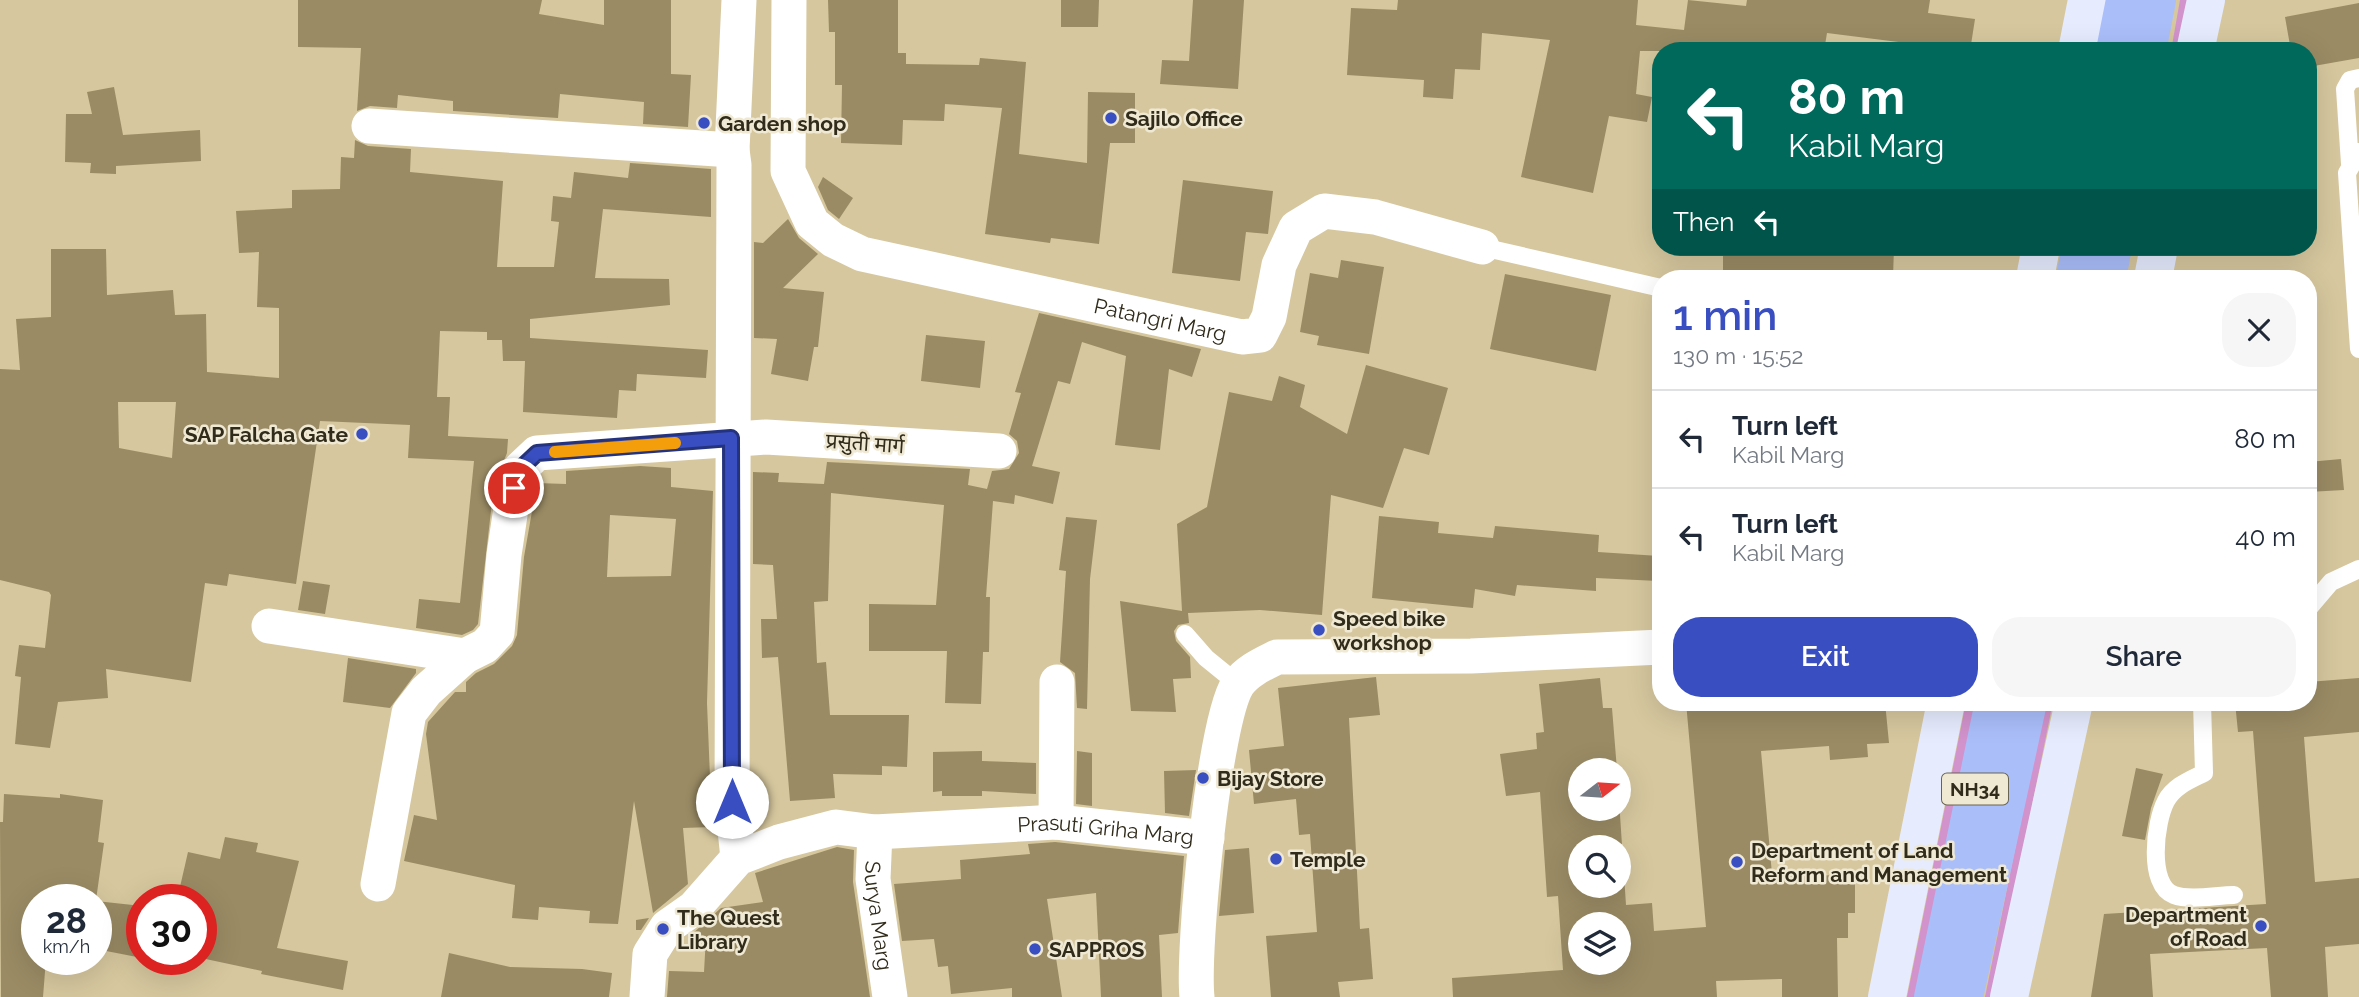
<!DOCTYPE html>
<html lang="en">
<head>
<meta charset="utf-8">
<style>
  :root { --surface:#fff; --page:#f6f6f7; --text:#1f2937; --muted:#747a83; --line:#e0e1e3; --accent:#394ec0 }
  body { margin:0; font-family:Raleway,"Noto Sans Devanagari",sans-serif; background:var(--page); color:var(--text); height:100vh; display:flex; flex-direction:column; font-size:26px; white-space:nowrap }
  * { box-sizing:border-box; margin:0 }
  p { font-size:23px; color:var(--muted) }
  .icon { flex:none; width:38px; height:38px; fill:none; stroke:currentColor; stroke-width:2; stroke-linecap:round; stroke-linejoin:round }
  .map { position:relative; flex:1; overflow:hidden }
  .drawer { position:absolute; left:1652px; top:270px; width:665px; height:441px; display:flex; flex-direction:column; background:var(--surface); border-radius:28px; box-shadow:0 7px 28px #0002 }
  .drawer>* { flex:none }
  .banner { position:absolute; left:1652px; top:42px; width:665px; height:214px; border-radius:28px; box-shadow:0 7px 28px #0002; background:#00695c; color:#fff; overflow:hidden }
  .needle { width:46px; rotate:73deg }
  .fabs { position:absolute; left:1568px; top:758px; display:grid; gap:14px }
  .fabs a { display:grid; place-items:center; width:63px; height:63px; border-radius:50%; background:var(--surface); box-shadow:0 7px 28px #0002; font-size:35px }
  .speed { position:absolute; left:21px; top:884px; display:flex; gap:14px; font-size:35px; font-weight:700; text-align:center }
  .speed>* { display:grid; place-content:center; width:91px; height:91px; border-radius:50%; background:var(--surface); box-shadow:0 7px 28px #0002; line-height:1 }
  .speed small { font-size:18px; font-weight:400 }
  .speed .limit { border:10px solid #d22; background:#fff; color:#111 }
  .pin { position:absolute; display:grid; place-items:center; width:60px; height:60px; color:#fff; margin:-30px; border:4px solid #fff; border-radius:50%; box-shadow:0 2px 7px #0007 }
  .me { position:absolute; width:77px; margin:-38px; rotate:0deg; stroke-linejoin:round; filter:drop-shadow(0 0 5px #0008) }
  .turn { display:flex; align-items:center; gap:24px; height:147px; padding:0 21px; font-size:32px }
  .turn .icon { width:91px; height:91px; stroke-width:2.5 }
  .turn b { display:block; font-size:49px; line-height:60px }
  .then { display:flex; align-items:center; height:66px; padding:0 21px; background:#0003; gap:14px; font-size:26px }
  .round { display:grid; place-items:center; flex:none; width:74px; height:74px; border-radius:28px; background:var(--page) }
  .summary { display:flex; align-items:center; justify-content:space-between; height:119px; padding:0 21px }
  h1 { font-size:42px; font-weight:600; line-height:52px; color:var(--accent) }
  .cta { display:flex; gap:14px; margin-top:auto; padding:14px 21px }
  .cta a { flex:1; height:80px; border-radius:28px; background:var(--accent); color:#fff; font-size:28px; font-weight:600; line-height:80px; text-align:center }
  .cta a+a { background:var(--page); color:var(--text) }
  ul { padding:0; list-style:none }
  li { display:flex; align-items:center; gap:21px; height:98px; padding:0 21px; border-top:2px solid var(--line) }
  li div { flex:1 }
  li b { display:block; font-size:26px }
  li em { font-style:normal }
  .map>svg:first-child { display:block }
  .green { fill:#d292cc }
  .building { fill:#9a8b64; fill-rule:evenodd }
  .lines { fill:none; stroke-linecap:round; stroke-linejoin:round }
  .lane { stroke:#fff; stroke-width:18 }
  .street { stroke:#fff; stroke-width:35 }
  .secondary { stroke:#e6ecfe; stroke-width:38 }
  .highway { stroke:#aabefa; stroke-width:38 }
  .route-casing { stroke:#25337d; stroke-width:18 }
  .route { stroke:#394ec0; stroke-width:12 }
  .slow { stroke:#f59e0b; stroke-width:12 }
  .poi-dot { fill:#394ec0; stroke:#efe8d3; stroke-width:2.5 }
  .labels { text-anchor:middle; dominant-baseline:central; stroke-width:5; stroke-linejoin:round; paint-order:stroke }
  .shield { fill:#efe8d3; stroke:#696452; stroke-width:2 }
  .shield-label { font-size:19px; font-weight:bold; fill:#302b1a }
  .poi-label { font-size:21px; font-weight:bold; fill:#302b1a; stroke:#efe8d3; text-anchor:start }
  .street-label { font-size:21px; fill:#302b1a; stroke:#efe8d3 }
</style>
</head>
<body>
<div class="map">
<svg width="2359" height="997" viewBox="0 0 2359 997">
  <rect width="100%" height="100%" fill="#d6c79e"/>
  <path class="green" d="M2180 0H2189L2179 51H2171Z
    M1966 702H1979L1919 997H1907Z
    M2045 702H2053L1993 997H1985Z"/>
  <path class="building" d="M298 0H542L539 14 604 25V0H671V74L691 75 688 127 643 124 644 102 560 94 558 118 453 111V101L398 95 397 108 370 106 357 111 361 48 298 47Z
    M828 0H898V53H906V64L979 65 980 58 1026 62 1019 154 1087 163 1088 92 1135 93V143H1110L1099 244 1051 238 1050 243 985 234 1002 108 945 104 944 121 903 120 902 145 841 143 842 85H835V32H829Z
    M1061 0H1099L1098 27H1061Z
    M1193 0H1244L1238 89 1160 84 1162 60 1189 61Z
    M1398 0H1638L1636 25 1684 30 1688 0 1746 6 1747 0H1930L1928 13 1975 19 1970 51 1827 33 1824 51H1640L1636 94 1652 97 1647 122 1609 116 1593 193 1521 177 1550 40 1482 33 1480 70 1455 69 1453 99 1423 97 1424 80 1347 75 1351 8 1397 10Z
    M2359 3V58L2308 67V51H2291L2285 17Z
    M114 87 123 135 200 130 201 161 116 166V174L90 173 91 163 65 162 66 114H92L87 92Z
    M355 140 368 146 411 149 410 172 503 181 497 267H554L559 222 551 221 553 196 571 198 574 172 628 178 630 163 711 169V217L603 209 595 278 669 279 670 305 530 319V338L708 350 706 378 637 374 636 391 619 390 617 418 523 412 525 361H503L502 340H487V332L440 331 437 397H450L448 436 508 439 507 453 494 485 478 624 473 630 462 635 416 628 419 599 460 603 474 461 408 458 410 425 320 421 296 584 229 574 227 586 205 583 191 682 106 669 108 698 58 702 50 748 15 744 21 677 15 676 19 645 45 648 51 595 49 592 0 580V369L20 370 16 319 51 317V249H106L107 295 173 290 175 315 206 314 207 372 279 378V308L257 307 259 252 239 253 236 211 292 208V190L340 189 341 157 354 158ZM118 402H176L172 458 119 448Z
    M823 177 853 198 839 219 828 210 818 187Z
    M1183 180 1273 191 1268 234 1246 232 1240 281 1172 273Z
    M788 219 799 238 818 254 783 288 824 292 818 347H814L808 381 771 374 777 339 754 338V242L763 243Z
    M1723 247H1894L1893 278H1838L1789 271 1788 278H1723Z
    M1341 260 1384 267 1369 354 1317 345 1319 336 1300 332 1310 273 1338 278Z
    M1505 274 1611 295 1596 371 1490 349Z
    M1039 313 1201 349 1192 377 1169 369 1160 450 1115 445 1126 356 1082 342 1070 384 1058 381 1032 466 1060 472 1053 504 1015 495 1014 504 993 501 986 597H990L989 652H983L981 704 945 703 947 651H869V604L936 605 944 505 831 493 828 601 814 602 817 663 826 662 830 715H909L907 767 882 766V775L833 774 835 798 790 801 778 657 762 658 761 619H777L773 565 753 564V472L779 473 778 482 824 484 827 462 970 469 968 485 987 489 992 471 1009 469 1019 453 1017 441 1009 434 1021 393 1015 392Z
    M926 335 985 341 980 388 921 381Z
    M1366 365 1448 388 1429 455 1404 448 1383 508 1331 495 1322 615 1260 610 1188 613 1189 623 1178 625 1174 631 1176 641 1190 657 1191 678 1173 679 1176 712 1131 711 1120 601 1182 611 1177 524 1207 507 1229 392 1272 401 1279 376 1305 385 1300 407 1347 434Z
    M2341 459 2344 490 2308 492V462Z
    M640 466 671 468V487L713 491 707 703 712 827 683 828 688 884 653 913 634 801 618 924 589 923 590 911 539 907 538 920 512 918 515 885 404 861 414 815 437 820 426 734 428 722 455 692H466V682L476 673 494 664 512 646 517 635 524 557 537 483 566 484V471ZM610 515 676 519 671 576 607 577Z
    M1379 516 1439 522 1438 533 1493 538 1495 526 1599 535 1598 552 1659 556 1658 581 1596 578V591L1517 585 1515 596 1475 589 1473 608 1372 598Z
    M1066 517 1097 520 1090 579 1087 709 1077 708 1075 673 1060 662 1066 571 1059 570Z
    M303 581 330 585 325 614 298 610Z
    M348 658 416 669V673L390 708 343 702Z
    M1376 677 1380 715 1349 718 1360 929 1369 928 1373 979 1338 982 1340 997H1271L1266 936 1317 932 1310 834 1299 835 1296 799 1254 804 1249 750 1284 746 1278 688Z
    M1600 678 1603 708H1612L1617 770H1580V808H1619V800L1626 905 1652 903 1654 931 1706 927 1686 702H1885L1889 743 1867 744 1868 757 1830 760 1829 746 1761 751 1772 874 1855 876V913H1848V938H1837L1838 997H1782V979L1716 981 1717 997H1453L1452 978 1563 970 1558 896 1547 897 1540 792 1506 796 1500 754 1537 749 1536 733 1544 732 1539 684ZM1580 847H1619V886H1580ZM1580 924H1619V962H1580Z
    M2359 678V732L2304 737 2315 882 2359 878V944L2325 947 2328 997H2271L2267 948 2150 954 2153 997H2091L2104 914 2266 904 2253 731 2238 732 2235 702H2308V682Z
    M982 751V761L1036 763V794L982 791V796H942V791L933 792V752Z
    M1077 751 1092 753V806L1076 804Z
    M2136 768 2163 774 2151 808 2145 840 2122 836Z
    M1196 770 1189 816 1165 813 1164 771Z
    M4 794 60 798V794L103 800 98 842 104 843 96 900H37V959H46L43 997H1L0 822H3Z
    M225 837 258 843 256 852 299 861 277 948 348 961 343 990 261 974 262 971 201 958V900H177L188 852 220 859Z
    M1055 842 1184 856 1178 933 1159 935 1162 997H1101L1096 893 1047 899 1062 997H1012V988L951 994 948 966 938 967 934 939 902 941 894 884 961 879 960 860 1030 854 1028 844Z
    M837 847 854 850 853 882 870 997H667L669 971 704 972 706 936 691 935 721 908 763 902 755 873Z
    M1249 848 1254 913 1219 916 1225 850Z
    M96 901 142 906V958L96 949Z
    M649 918 641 930H636V920Z
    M449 953 510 967 582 969 612 973 609 997H441Z"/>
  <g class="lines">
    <path class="lane" d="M2359 152 2347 173 2359 349
      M2350 164 2345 89 2350 80 2359 78
      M1482 247 1661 288
      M2308 609 2331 582 2359 569
      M1185 634 1206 658 1238 684
      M2202 702 2204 773C2190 780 2174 786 2166 801 2155 822 2147 885 2174 895 2190 901 2217 895 2234 895"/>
    <g class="street">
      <path id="s1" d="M789 0 788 171 812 223 833 240 862 254 1242 337 1260 335 1269 317 1279 265 1296 228 1324 211 1375 217 1482 247"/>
      <path d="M369 126 732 150"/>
      <path d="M269 626 465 656 485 646 497 633 504 555 514 488 520 469 537 453 766 437 999 451"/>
      <path d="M1056 822 1057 682"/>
      <path id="s2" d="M875 832 873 879 890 997"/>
      <path d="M738 858 732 802 734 165 732 150 739 0"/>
      <path d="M378 884 409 713 426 691 465 656"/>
      <path id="s3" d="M647 997 650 954 667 927 694 908 738 858 779 842 836 827 875 832 1056 822 1207 838"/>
      <path d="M1197 997C1192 949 1214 721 1238 684 1247 671 1263 664 1277 657L1471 656 1661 647"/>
    </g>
    <path class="secondary" d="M2077 51 2087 0
      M2195 51 2206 0
      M2035 278 2041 247
      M2153 278 2159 247
      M1887 997 1946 702
      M2009 997 2074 702"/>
    <path class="highway" d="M2115 51 2125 0
      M2147 51 2157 0
      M2075 278 2081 247
      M2107 278 2113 247
      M1933 997 1994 702
      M1964 997 2028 702"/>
  </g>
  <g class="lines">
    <defs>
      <path id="route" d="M514 488 520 469 537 453 731 438 732 802"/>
    </defs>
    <use href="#route" class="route-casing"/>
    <use href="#route" class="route"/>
    <path class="slow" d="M555 452 675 443"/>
  </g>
  <g class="poi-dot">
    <circle cx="1111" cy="118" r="7"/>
    <circle cx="704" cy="123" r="7"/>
    <circle cx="362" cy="434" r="7"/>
    <circle cx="1319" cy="630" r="7"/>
    <circle cx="1203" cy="778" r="7"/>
    <circle cx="1276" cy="859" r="7"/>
    <circle cx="1737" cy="862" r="7"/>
    <circle cx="2261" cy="926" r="7"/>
    <circle cx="663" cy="929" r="7"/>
    <circle cx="1035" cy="949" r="7"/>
  </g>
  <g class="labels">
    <rect class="shield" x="1942" y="773.5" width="66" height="31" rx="5"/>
    <g class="shield-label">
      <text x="1975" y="789">NH34</text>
    </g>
    <g class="poi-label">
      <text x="1125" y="118">Sajilo Office</text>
      <text x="718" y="123">Garden shop</text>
      <text x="348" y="434" text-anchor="end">SAP Falcha Gate</text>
      <text x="1333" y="618">Speed bike<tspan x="1333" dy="24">workshop</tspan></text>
      <text x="1217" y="778">Bijay Store</text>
      <text x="1751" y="850">Department of Land<tspan x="1751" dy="24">Reform and Management</tspan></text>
      <text x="1290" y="859">Temple</text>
      <text x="2247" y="914" text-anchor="end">Department<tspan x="2247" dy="24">of Road</tspan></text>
      <text x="677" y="917">The Quest<tspan x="677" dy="24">Library</tspan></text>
      <text x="1049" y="949">SAPPROS</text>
    </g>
    <g class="street-label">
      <text stroke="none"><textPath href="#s1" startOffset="593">Patangri Marg</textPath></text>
      <text transform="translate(865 443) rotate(4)">प्रसुती मार्ग</text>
      <text stroke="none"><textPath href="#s3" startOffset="548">Prasuti Griha Marg</textPath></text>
      <text stroke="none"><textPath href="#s2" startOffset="84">Surya Marg</textPath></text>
    </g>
  </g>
</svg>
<div class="fabs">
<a><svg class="needle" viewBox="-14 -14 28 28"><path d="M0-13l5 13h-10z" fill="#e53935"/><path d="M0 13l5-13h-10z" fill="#747a83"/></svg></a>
<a><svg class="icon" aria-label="search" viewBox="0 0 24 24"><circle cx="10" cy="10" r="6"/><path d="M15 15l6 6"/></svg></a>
<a><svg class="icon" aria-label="layers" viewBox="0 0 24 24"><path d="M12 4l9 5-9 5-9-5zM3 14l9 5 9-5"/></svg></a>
</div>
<div class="speed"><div>28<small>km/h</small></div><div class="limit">30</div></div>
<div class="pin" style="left:514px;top:488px;background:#d93025"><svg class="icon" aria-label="arrive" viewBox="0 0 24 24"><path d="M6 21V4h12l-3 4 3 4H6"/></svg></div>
<svg class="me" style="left:732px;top:802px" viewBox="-20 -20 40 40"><circle r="19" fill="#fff"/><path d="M0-13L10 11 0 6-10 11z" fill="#394ec0"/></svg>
<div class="banner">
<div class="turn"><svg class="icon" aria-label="left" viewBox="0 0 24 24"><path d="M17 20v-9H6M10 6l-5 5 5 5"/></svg><div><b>80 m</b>Kabil Marg</div></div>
<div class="then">Then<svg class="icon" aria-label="left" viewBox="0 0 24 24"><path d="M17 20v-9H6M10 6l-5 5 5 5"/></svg></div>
</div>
<section class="drawer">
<div class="summary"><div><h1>1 min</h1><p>130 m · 15:52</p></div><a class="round"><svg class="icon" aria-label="close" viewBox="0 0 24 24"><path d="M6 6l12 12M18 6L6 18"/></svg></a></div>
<ul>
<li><svg class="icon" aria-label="left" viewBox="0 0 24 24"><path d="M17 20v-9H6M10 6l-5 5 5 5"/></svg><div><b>Turn left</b><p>Kabil Marg</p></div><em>80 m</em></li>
<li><svg class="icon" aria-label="left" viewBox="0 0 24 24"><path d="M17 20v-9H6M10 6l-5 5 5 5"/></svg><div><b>Turn left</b><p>Kabil Marg</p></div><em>40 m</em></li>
</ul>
<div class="cta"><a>Exit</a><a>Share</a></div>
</section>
</div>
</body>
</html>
